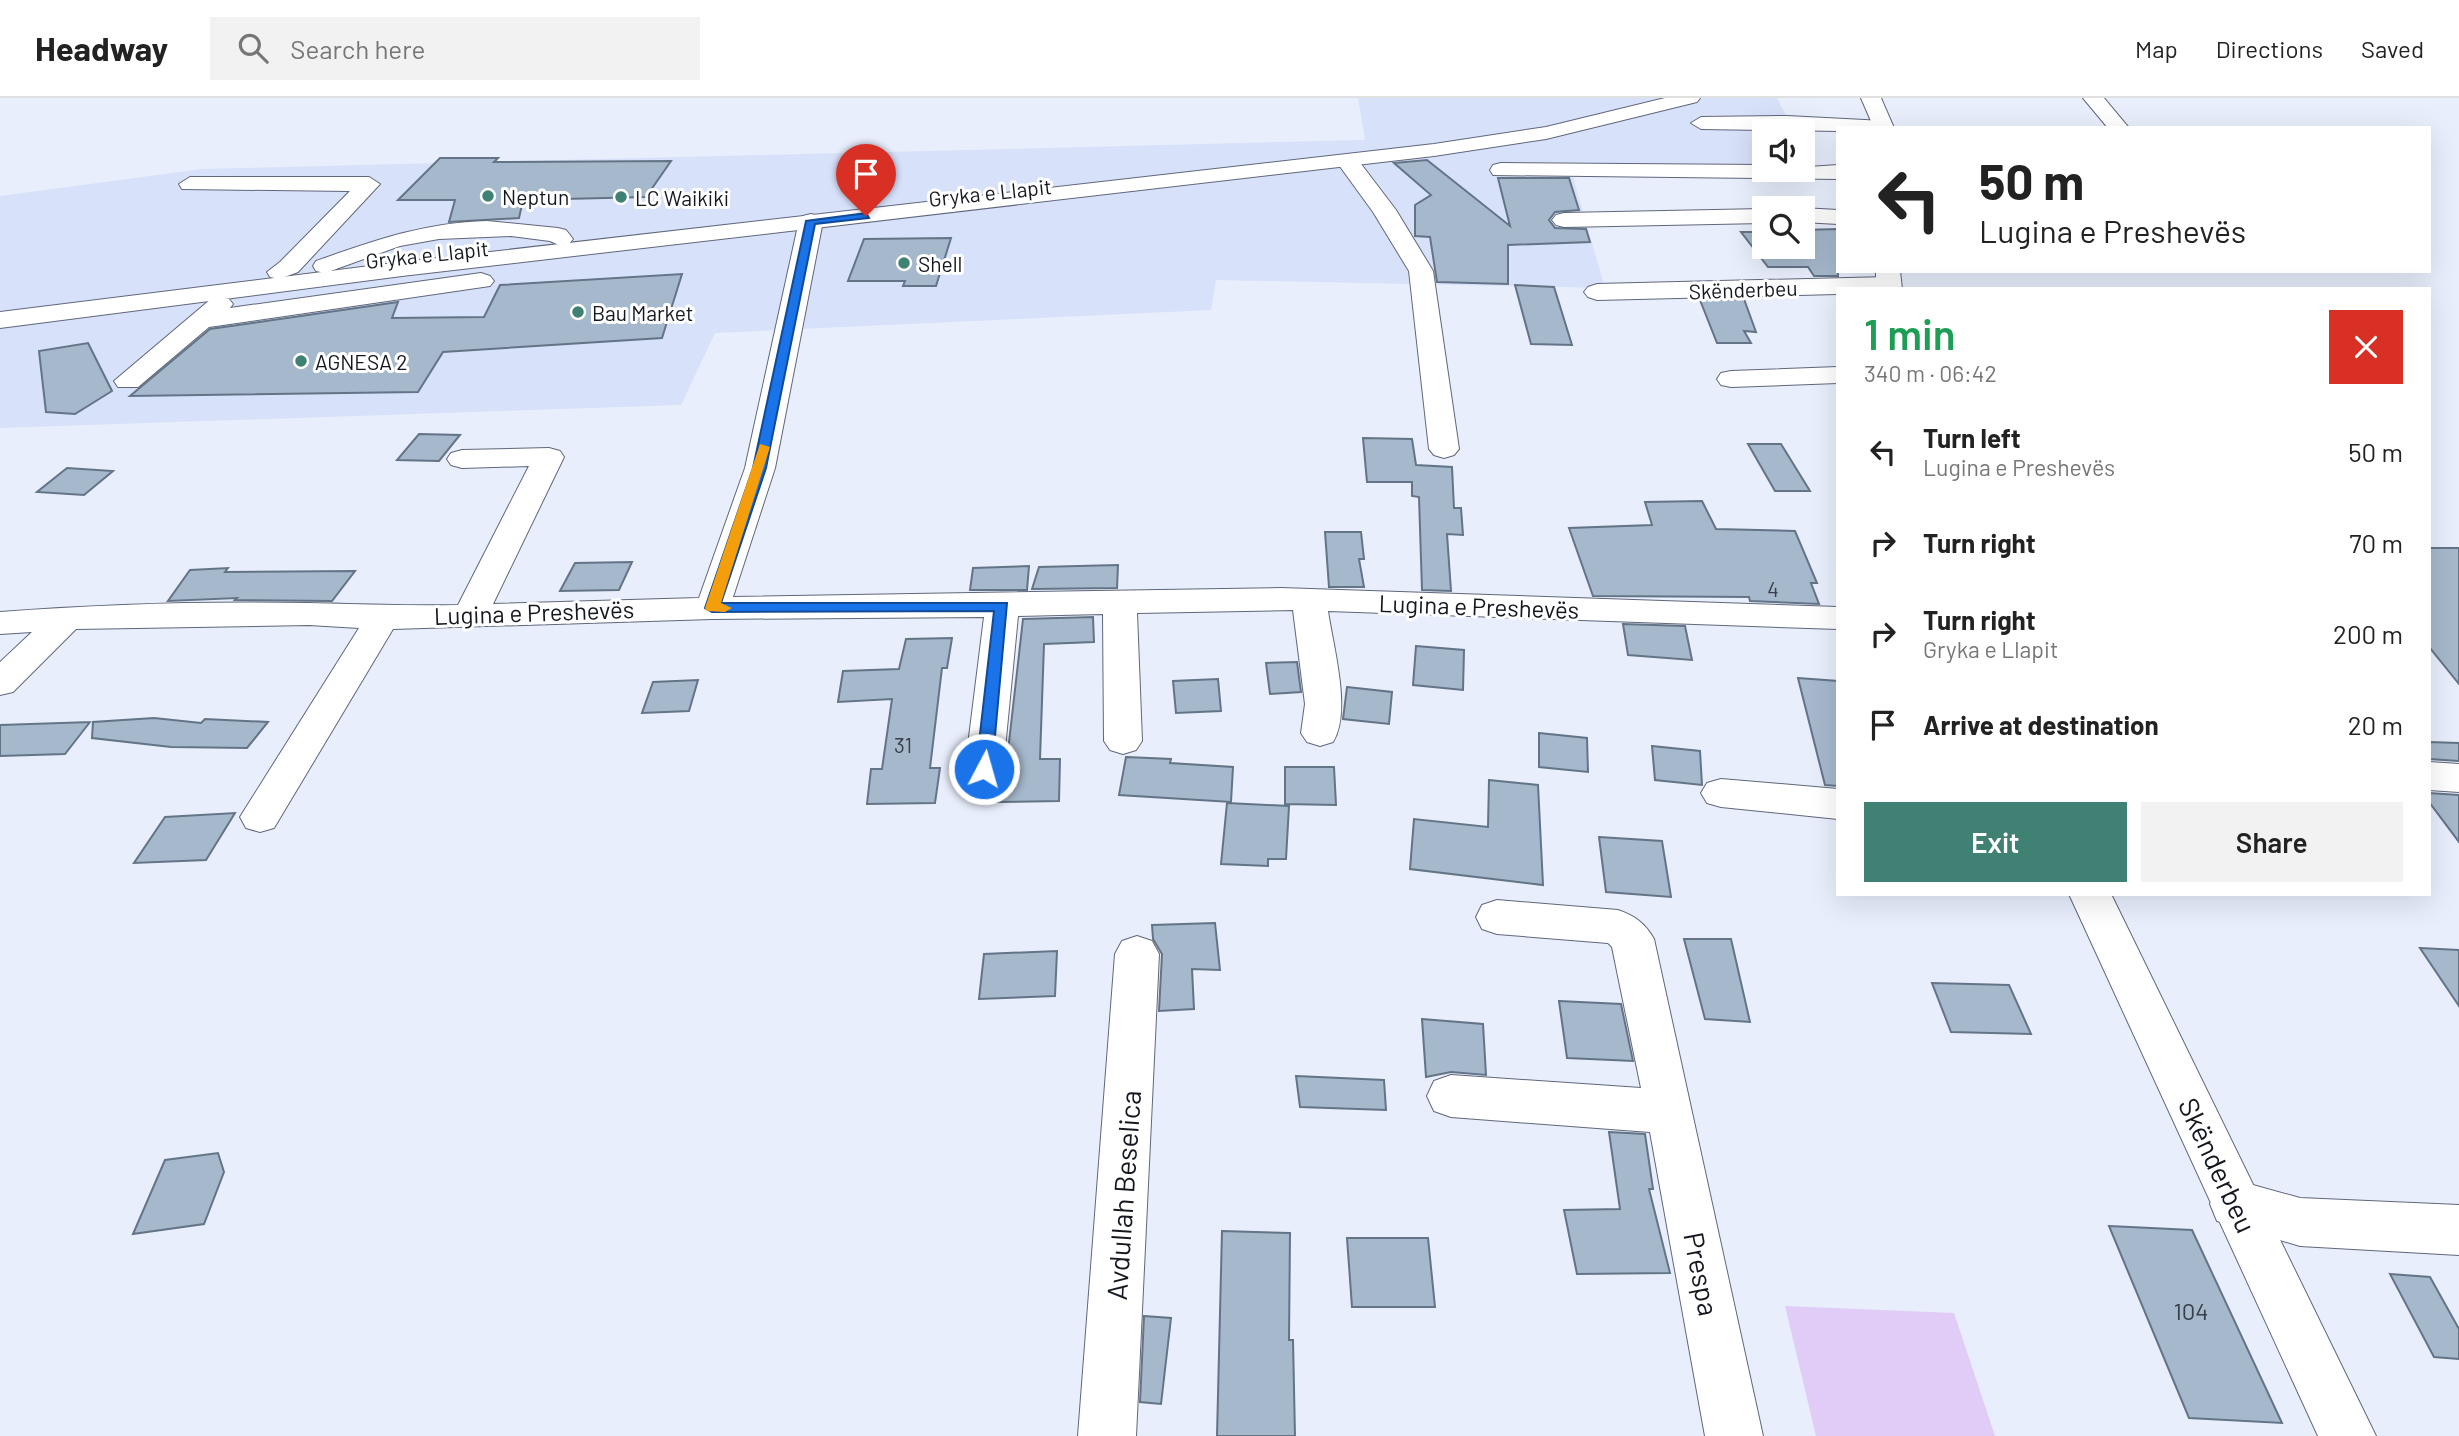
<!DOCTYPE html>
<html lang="en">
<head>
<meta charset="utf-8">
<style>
  :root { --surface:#fff; --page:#f2f2f2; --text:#222; --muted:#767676; --line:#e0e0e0; --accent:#3f8172 }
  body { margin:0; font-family:Barlow,sans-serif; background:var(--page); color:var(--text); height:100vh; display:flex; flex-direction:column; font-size:26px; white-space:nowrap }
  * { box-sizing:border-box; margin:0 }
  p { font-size:23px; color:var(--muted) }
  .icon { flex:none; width:38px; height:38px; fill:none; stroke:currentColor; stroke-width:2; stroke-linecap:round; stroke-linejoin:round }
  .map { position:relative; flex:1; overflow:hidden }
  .sheet { position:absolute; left:1836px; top:189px; width:595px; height:609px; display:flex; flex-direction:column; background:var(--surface); border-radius:0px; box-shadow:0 7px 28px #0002 }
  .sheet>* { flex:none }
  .top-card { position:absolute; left:1836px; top:28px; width:595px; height:147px; border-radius:0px; box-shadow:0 7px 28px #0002; background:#fff; color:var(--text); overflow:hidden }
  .buttons { position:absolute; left:1752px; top:21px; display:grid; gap:14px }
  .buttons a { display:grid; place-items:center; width:63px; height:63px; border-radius:0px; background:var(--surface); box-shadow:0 7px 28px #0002; font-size:35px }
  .pin { position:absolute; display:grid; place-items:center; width:60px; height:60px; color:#fff; margin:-72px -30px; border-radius:50% 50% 50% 0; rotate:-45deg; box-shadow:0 0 7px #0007 }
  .pin .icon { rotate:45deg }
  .me { position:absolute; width:77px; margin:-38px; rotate:6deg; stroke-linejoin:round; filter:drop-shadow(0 0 5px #0008) }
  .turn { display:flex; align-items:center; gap:24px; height:147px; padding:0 28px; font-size:32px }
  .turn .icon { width:91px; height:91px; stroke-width:2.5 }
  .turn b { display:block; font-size:49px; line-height:60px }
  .round { display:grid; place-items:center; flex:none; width:74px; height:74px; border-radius:0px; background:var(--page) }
  .head { display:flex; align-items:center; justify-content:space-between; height:119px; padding:0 28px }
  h1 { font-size:42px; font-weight:600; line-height:52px; color:#1e9e55 }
  .cta { display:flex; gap:14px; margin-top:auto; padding:14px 28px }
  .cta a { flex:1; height:80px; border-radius:0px; background:var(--accent); color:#fff; font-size:28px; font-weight:600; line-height:80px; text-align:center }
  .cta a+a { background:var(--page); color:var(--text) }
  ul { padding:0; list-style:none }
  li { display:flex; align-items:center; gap:21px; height:91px; padding:0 28px }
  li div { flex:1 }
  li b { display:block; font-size:26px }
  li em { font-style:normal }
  header { display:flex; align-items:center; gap:42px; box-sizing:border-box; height:98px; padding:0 35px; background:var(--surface); border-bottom:2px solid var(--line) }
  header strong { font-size:33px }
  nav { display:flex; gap:38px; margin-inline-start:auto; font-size:24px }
  .search { width:490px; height:63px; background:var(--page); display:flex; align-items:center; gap:18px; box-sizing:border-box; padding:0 24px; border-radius:0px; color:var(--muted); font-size:26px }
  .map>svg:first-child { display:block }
  .built { fill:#d8e1fa }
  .green { fill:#e0ccf7 }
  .building { fill:#a6b8cc; stroke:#647487; stroke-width:2 }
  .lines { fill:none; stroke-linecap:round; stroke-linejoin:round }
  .minor-casing { stroke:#60677c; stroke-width:2 }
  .major-casing { stroke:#60677c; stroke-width:2 }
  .minor { fill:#fff; fill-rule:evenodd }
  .major { fill:#fff; fill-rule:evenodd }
  .route { fill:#1a73e8; stroke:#114b97; stroke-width:2 }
  .slow { fill:#f59e0b }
  .poi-dot { fill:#3f8172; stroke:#fff; stroke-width:2.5 }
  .labels { text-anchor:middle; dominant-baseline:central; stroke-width:6; stroke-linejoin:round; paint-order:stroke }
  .far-street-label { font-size:21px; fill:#14171f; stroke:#fff }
  .far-poi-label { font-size:21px; fill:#14171f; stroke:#fff; text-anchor:start }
  .number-label { font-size:21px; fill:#383f4a }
  .street-label { font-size:24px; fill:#14171f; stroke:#fff }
  .near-number-label { font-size:24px; fill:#383f4a }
  .near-street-label { font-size:28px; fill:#14171f; stroke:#fff }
</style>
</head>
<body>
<header>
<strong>Headway</strong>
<div class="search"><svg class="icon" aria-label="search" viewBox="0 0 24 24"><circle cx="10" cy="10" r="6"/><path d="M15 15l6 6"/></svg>Search here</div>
<nav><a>Map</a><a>Directions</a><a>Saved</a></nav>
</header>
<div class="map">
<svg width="2459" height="1338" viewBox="0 0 2459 1338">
  <rect width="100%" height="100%" fill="#e8eefc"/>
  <path class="built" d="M1358 0H1777L1794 33H1764V72H1802L1803 50 1815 73 1571 72 1605 190 1216 182 1211 212 715 235 681 307 0 330V98L202 71 1365 42Z"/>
  <path class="green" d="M1785 1208 1954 1215 1995 1338H1816Z"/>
  <path class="building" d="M440 60H498L494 64 671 63 646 99 523 102 519 120 449 124 455 102H398Z
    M1427 62 1510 128 1498 80H1569L1579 112 1555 114 1549 122 1555 130 1586 131 1590 144 1508 147V186L1437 184 1430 139 1415 138V107L1431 97 1394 65Z
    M1838 131V178H1814L1808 169H1768L1741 134H1764V149H1802V132Z
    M951 140 936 188H903L905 183H848L864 141Z
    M682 176 662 240 443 254 418 294 130 298 210 231 398 204 392 220 484 219 500 187Z
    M1515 187 1554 189 1572 247 1531 246Z
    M1744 201 1756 234 1744 233 1751 245H1717L1700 202Z
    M88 245 112 293 75 316 46 314 39 253Z
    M419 336 460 337 439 363 397 362Z
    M1363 340 1412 341 1416 367 1452 369 1454 410H1461L1463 437 1447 436 1451 493 1422 492 1419 399 1412 398V384H1367Z
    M1748 346H1781L1810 393H1775Z
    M67 370 113 373 84 397 37 394Z
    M1702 403 1716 431 1795 433 1817 485H1811L1819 506 1750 503 1749 499 1593 498 1569 430 1652 427 1645 404Z
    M1325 434H1361L1364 461H1359L1364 489H1329Z
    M2429 450H2459V586L2429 549Z
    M632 464 619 492 560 493 575 465Z
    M1118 467 1117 490 1032 491 1039 469Z
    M1029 468 1027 492H970L973 470Z
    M228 470 225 474 355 473 332 503 235 502 237 500 168 503 190 472Z
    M1093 519 1094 544 1044 546 1040 661H1060L1059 703 995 704V685L1000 682 1006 671 1023 521Z
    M1623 526 1685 528 1692 562 1628 557Z
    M952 540 947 570H942L930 670H940L935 705 867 706 871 671H882L892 601 838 604 843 573 899 571 906 541Z
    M1416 548 1464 552 1463 592 1413 587Z
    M1297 564 1301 594 1270 596 1266 565Z
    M1798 580 1838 583V688L1825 687Z
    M1218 581 1221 613 1176 615 1173 583Z
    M698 582 689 613 642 615 653 584Z
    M1347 589 1392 594 1389 626 1343 621Z
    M154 620 201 625 205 621 268 624 247 650 171 649 92 640 93 624Z
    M90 624 65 656 0 658V627Z
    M1539 635 1587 640 1588 674 1539 669Z
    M2429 644 2459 645V663L2429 661Z
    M1652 648 1700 653 1702 687 1655 682Z
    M1126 659 1171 661 1170 665 1233 669 1231 704 1119 697Z
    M1285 669H1334L1336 707 1285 706Z
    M1489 682 1538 687 1543 787 1410 771 1414 721 1488 729Z
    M2429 695 2459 697V744L2429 704Z
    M1227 705 1289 708 1286 761H1268V768L1221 766Z
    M235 715 206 762 134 765 165 719Z
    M1599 739 1662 743 1671 799 1606 794Z
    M1215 825 1220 872 1192 871 1194 911 1159 913 1162 856 1153 841 1152 827Z
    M1684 841H1731L1750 924 1705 921Z
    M2420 850 2459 852V908Z
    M1057 853 1055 898 979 901 984 856Z
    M1932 885 2009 887 2031 936 1951 934Z
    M1559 903 1621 906 1633 963 1567 960Z
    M1422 921 1483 926 1486 977 1451 974 1426 979Z
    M1296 978 1384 982 1386 1012 1300 1009Z
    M1609 1034 1645 1036 1653 1091H1649L1670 1175 1577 1176 1564 1112 1620 1111Z
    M218 1055 224 1074 204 1126 133 1136 165 1062Z
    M2109 1128 2192 1132 2282 1325 2189 1320Z
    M1222 1133 1290 1135 1289 1242H1293L1295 1338H1217Z
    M1347 1140H1428L1435 1209H1352Z
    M2390 1176 2430 1179 2459 1231V1261L2434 1259Z
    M1144 1218 1171 1220 1161 1306 1140 1304Z"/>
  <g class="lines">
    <defs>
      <path id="minor" d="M2083 0H2104L2129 30H2108Z
        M1787 18 1884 23 1894 29 1838 30V33L1701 31 1691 25 1701 19Z
        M1347 56 1355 58 1396 112 1433 173 1459 351 1454 357 1444 360 1434 357 1429 351 1409 173 1373 114 1336 63Z
        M1501 65 1764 67V72L1838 67V81L1493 77 1490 72 1493 67Z
        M190 79H369L380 86 298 174 279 181 270 179 267 174 280 164 350 93 182 91 179 86Z
        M1801 110H1802L1838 112V126L1802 124Z
        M1764 111V125L1564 129 1556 127 1552 122 1556 117 1564 115Z
        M811 116 819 118 823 123 775 370 733 499 1281 490 1838 509V531L1328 513C1333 548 1352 613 1333 644L1320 648 1307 644 1301 635 1305 606 1293 512 1137 515 1142 643 1136 652 1123 656 1110 652 1104 643 1103 516 1018 518 1003 671 998 681 984 685 970 681 965 671 984 519 712 521 393 531 274 730 260 734 246 730 240 719 359 530 309 527 76 531 13 594 0 597V564L32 534 0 536V514C102 506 206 503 309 505 359 506 408 508 458 507L529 368 462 370 451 367 447 361 451 355 462 352 549 350 560 353 564 359 493 506 699 500 745 370 799 123 803 118Z
        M487 123 558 130 566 132 573 141 569 146 561 148 550 143 511 138 439 141 400 148 325 175 316 173 313 168 316 163C376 142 423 125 487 123Z
        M481 175 490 178 494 183 490 188 209 229 138 289H118L114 283 211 201H229L233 206 230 210Z
        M1888 179 1897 182 1901 187 1898 191H1838V196L1597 202 1588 199 1584 194 1588 189 1597 186Z
        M1838 269V285L1731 289 1721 287 1717 281 1721 275 1731 273Z
        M2429 664 2459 666V694L2429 692Z
        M1721 681 1838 691V721L1721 709 1707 705 1701 695 1707 685Z
        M1497 802 1618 812C1635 818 1645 825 1654 841L1763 1338H1705L1650 1034 1451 1019 1434 1013 1427 998 1434 983 1451 977 1641 990 1612 849 1608 845 1497 836 1482 831 1476 819 1482 807Z
        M1137 838 1152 843 1159 856 1136 1338H1078L1115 856 1122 843Z
        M2235 1082 2300 1100 2459 1107V1157L2300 1148 2217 1123 2210 1106 2217 1089Z"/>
      <path id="major" d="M1665 0H1700L1697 4 1546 41 1434 58 402 178 0 230V214L402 164 1434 46 1546 29Z
        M1861 0H1881L1894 30H1874Z
        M1876 173H1900L1902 191H1876Z
        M2069 796H2111L2376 1338H2318Z"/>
    </defs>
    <use href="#minor" class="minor-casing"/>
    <use href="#major" class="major-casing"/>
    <use href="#minor" class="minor"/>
    <use href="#major" class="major"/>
  </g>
  <path class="route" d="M866 115 869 120 815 126 766 370 721 505H1007L992 671 984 677 976 671 994 513 712 514 705 510 753 370 806 123Z"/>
  <path class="slow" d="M760 346 770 349 721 505 732 510 725 514 707 513 705 510Z"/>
  <g class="poi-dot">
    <circle cx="488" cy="98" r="7"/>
    <circle cx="621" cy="99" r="7"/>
    <circle cx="904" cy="165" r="7"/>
    <circle cx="578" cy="214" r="7"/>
    <circle cx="301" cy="263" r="7"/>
  </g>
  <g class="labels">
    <g class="far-street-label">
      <text transform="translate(990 94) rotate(-6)">Gryka e Llapit</text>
      <text transform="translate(427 156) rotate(-6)">Gryka e Llapit</text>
      <text transform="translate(1743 191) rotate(-2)">Skënderbeu</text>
    </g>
    <g class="far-poi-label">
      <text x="502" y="98">Neptun</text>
      <text x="635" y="99">LC Waikiki</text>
      <text x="918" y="165">Shell</text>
      <text x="592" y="214">Bau Market</text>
      <text x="315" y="263">AGNESA 2</text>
    </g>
    <g class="number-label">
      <text x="1773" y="490">4</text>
      <text x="903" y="646">31</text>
    </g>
    <g class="street-label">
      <text transform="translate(1479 508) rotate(2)">Lugina e Preshevës</text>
      <text transform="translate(534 514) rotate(-2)">Lugina e Preshevës</text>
    </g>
    <g class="near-number-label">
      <text x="2191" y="1212">104</text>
    </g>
    <g class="near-street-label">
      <text transform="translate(2218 1067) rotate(65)">Skënderbeu</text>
      <text transform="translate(1123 1097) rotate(-86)">Avdullah Beselica</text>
      <text transform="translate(1702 1176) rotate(79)">Prespa</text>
    </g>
  </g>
</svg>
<div class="buttons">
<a><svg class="icon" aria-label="sound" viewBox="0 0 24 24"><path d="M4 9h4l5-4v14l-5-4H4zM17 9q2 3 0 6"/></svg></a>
<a><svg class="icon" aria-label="search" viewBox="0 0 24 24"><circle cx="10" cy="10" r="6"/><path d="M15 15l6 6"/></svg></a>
</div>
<div class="pin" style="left:866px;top:118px;background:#d93025"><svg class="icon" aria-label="arrive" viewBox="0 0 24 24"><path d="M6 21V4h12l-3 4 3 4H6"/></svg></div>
<svg class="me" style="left:984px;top:671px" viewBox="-20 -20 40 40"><circle r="17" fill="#1a73e8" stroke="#fff" stroke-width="3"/><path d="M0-11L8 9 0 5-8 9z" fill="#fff"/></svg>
<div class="top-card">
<div class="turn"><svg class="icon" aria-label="left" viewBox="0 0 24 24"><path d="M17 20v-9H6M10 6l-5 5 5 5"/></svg><div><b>50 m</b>Lugina e Preshevës</div></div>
</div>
<section class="sheet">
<div class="head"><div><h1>1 min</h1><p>340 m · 06:42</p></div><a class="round" style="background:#d93025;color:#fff"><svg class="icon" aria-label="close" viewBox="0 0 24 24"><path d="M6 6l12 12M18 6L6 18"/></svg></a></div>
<ul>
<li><svg class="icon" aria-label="left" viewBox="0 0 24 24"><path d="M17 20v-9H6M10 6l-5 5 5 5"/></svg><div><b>Turn left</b><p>Lugina e Preshevës</p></div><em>50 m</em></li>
<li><svg class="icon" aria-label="right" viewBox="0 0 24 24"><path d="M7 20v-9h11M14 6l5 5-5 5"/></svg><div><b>Turn right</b></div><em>70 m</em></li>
<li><svg class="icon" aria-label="right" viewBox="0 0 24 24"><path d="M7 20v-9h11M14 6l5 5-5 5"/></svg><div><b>Turn right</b><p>Gryka e Llapit</p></div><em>200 m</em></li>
<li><svg class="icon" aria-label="arrive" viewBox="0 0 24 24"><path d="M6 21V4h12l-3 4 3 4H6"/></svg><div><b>Arrive at destination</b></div><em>20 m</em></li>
</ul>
<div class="cta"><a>Exit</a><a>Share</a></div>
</section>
</div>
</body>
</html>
